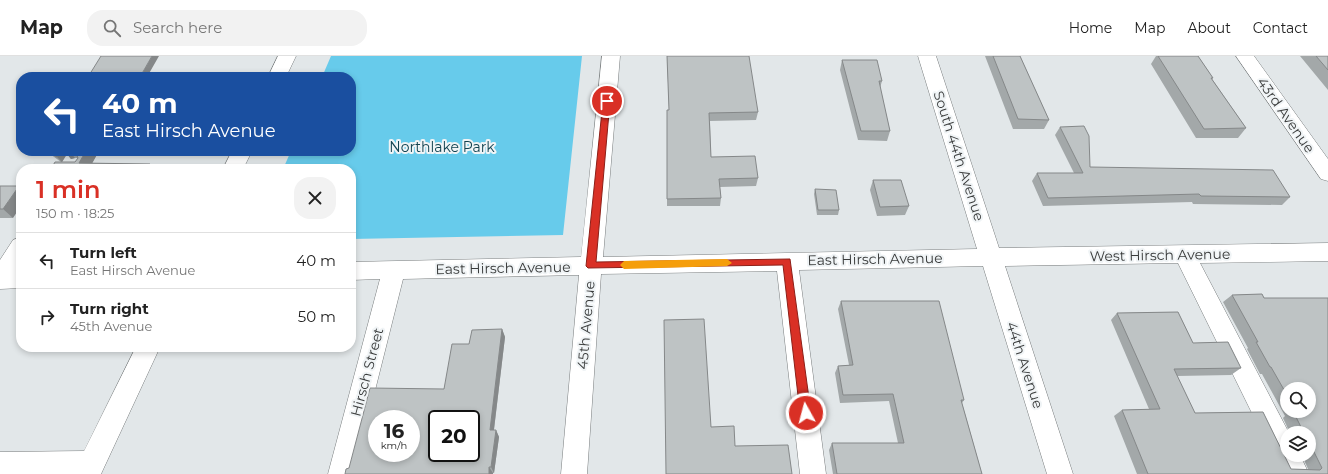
<!DOCTYPE html>
<html lang="en">
<head>
<meta charset="utf-8">
<style>
  :root { --surface:#fff; --page:#f2f2f2; --text:#222; --muted:#767676; --line:#e0e0e0; --accent:#d93025 }
  body { margin:0; font-family:Montserrat,sans-serif; background:var(--page); color:var(--text); height:100vh; display:flex; flex-direction:column; font-size:15px; white-space:nowrap }
  * { box-sizing:border-box; margin:0 }
  p { font-size:13px; color:var(--muted) }
  .icon { flex:none; width:22px; height:22px; fill:none; stroke:currentColor; stroke-width:2; stroke-linecap:round; stroke-linejoin:round }
  .map { position:relative; flex:1; overflow:hidden }
  .side { position:absolute; left:16px; top:108px; width:340px; height:188px; display:flex; flex-direction:column; background:var(--surface); border-radius:16px; box-shadow:0 2px 6px #0003 }
  .side>* { flex:none }
  .banner { position:absolute; left:16px; top:16px; width:340px; height:84px; border-radius:16px; box-shadow:0 2px 6px #0003; background:#1a4fa0; color:#fff; overflow:hidden }
  .controls { position:absolute; left:1280px; top:326px; display:grid; gap:8px }
  .controls a { display:grid; place-items:center; width:36px; height:36px; border-radius:50%; background:var(--surface); box-shadow:0 2px 6px #0003; font-size:20px }
  .speed { position:absolute; left:368px; top:354px; display:flex; gap:8px; font-size:20px; font-weight:700; text-align:center }
  .speed>* { display:grid; place-content:center; width:52px; height:52px; border-radius:50%; background:var(--surface); box-shadow:0 2px 6px #0003; line-height:1 }
  .speed small { font-size:10px; font-weight:400 }
  .speed .limit { border:2px solid #111; border-radius:6px; background:#fff; color:#111 }
  .pin { position:absolute; display:grid; place-items:center; width:34px; height:34px; color:#fff; margin:-17px; border:2px solid #fff; border-radius:50%; box-shadow:0 1px 4px #0007 }
  .me { position:absolute; width:44px; margin:-22px; rotate:353deg; stroke-linejoin:round; filter:drop-shadow(0 0 3px #0008) }
  .turn { display:flex; align-items:center; gap:14px; height:84px; padding:0 20px; font-size:18px }
  .turn .icon { width:52px; height:52px; stroke-width:2.5 }
  .turn b { display:block; font-size:28px; line-height:34px }
  .round { display:grid; place-items:center; flex:none; width:42px; height:42px; border-radius:16px; background:var(--page) }
  .head { display:flex; align-items:center; justify-content:space-between; height:68px; padding:0 20px }
  h1 { font-size:24px; font-weight:600; line-height:30px; color:var(--accent) }
  ul { padding:0; list-style:none }
  li { display:flex; align-items:center; gap:12px; height:56px; padding:0 20px; border-top:1px solid var(--line) }
  li div { flex:1 }
  li b { display:block; font-size:15px }
  li em { font-style:normal }
  header { display:flex; align-items:center; gap:24px; box-sizing:border-box; height:56px; padding:0 20px; background:var(--surface); border-bottom:1px solid var(--line) }
  header strong { font-size:19px }
  nav { display:flex; gap:22px; margin-inline-start:auto; font-size:14px }
  .search { width:280px; height:36px; background:var(--page); display:flex; align-items:center; gap:10px; box-sizing:border-box; padding:0 14px; border-radius:16px; color:var(--muted); font-size:15px }
  .map>svg:first-child { display:block }
  .green { fill:#67cbeb }
  .lines { fill:none; stroke-linecap:round; stroke-linejoin:round }
  .minor-casing { stroke:#797d7e; stroke-width:1 }
  .minor { fill:#fff; fill-rule:evenodd }
  .wall { fill:#a3a8a9; fill-rule:evenodd }
  .shaded-wall { fill:#858889 }
  .building { fill:#bec3c4; stroke:#858889; fill-rule:evenodd }
  .route { fill:#d93025; stroke:#8d1f18 }
  .slow { fill:#f59e0b }
  .labels { text-anchor:middle; dominant-baseline:central; stroke-width:4; stroke-linejoin:round; paint-order:stroke }
  .street-label { font-size:14px; fill:#3a3c3c; stroke:#f0f4f6 }
  .park-label { font-size:14px; fill:#124351; stroke:#f0f4f6 }
</style>
</head>
<body>
<header>
<strong>Map</strong>
<div class="search"><svg class="icon" aria-label="search" viewBox="0 0 24 24"><circle cx="10" cy="10" r="6"/><path d="M15 15l6 6"/></svg>Search here</div>
<nav><a>Home</a><a>Map</a><a>About</a><a>Contact</a></nav>
</header>
<div class="map">
<svg width="1328" height="418" viewBox="0 0 1328 418">
  <rect width="100%" height="100%" fill="#e2e7e9"/>
  <path class="green" d="M331 0H582L563 179 351 183V113H283L291 95H351V21H322Z"/>
  <g class="lines">
    <defs>
      <path id="minor" d="M278 0H296L286 21H268Z
        M602 0H620L603 201 977 193 918 0H936L999 192 1328 187V205L1200 207 1289 377H1287V399H1300L1309 418H1282L1178 207 1005 210 1073 418H1047L983 210 799 214 826 418H800L777 215 601 218 587 418H561L579 219 403 223 354 418H328L380 223 351 224V206L581 201Z
        M1236 0H1254L1328 103V125L1321 123Z
        M232 95H252L243 113H223Z
        M21 181V208L17 214H21V232L0 233V204L13 184Z
        M136 291H160L101 418H0V396L84 395Z"/>
    </defs>
    <use href="#minor" class="minor-casing"/>
    <use href="#minor" class="minor"/>
  </g>
  <path class="wall" d="M667 0 758 56 756 64 710 65 711 101 758 122 756 130 720 131 721 142 720 150H667V54H669Z
    M985 0H1020L1049 64 1044 73H1013Z
    M1156 0H1198L1213 22 1212 23 1246 72 1238 82H1196L1151 8Z
    M1300 0H1328V34Z
    M842 4 882 25 880 32 890 75 887 85 858 84 840 14Z
    M1060 71 1090 111 1290 141 1282 149 1193 148 1192 146 1043 150 1032 125 1037 117H1074L1055 79Z
    M46 95H99L92 107 154 113 61 106ZM67 98 71 103 75 102H78L75 106H62Z
    M873 124 909 150 905 159 877 160 870 134Z
    M0 130 13 162H0Z
    M815 133 839 154 838 159H817L814 138Z
    M1262 238 1264 242H1328V418H1137L1114 360 1122 354 1149 353 1111 264 1117 257 1178 256 1193 287 1228 286 1241 312 1231 319 1177 320 1195 357 1263 356 1291 413H1308L1302 399H1309V377H1290L1283 362 1285 360 1262 318H1260L1247 293 1248 292 1223 246 1232 239ZM1287 333H1309V355H1287Z
    M841 245 964 344 962 347 982 418H833L829 394 832 387H898L889 345 840 347 835 317 838 310 849 309 838 253Z
    M502 273 505 281 494 374H496L499 381 494 417 349 412 444 333 469 288Z"/>
  <path class="shaded-wall" d="M152 0H159L147 21H140Z
    M61 95H69L75 102 71 103 67 98 62 106 57 101Z
    M86 95H99L89 113 79 107Z
    M150 108 154 113H147Z
    M19 130 21 132V150L13 162 3 153Z
    M502 273 505 281 493 381 490 374Z
    M496 374 499 381 494 417 491 411Z
    M489 411 493 417V418H489Z"/>
  <path class="building" d="M101 0H152L140 21H88Z
    M667 0H749L758 56 709 57 711 101 755 100 758 122 719 123 721 142 667 143V54H669Z
    M993 0H1020L1049 64 1018 63Z
    M1158 0H1198L1213 22H1211L1246 72 1204 73Z
    M1316 0H1328V14Z
    M842 4H877L882 25H879L890 75H861Z
    M1084 70 1089 80 1090 111 1273 114 1290 141 1201 140 1199 138 1048 142 1037 117H1083L1060 71Z
    M48 95H61L57 101Z
    M75 95H86L79 107 150 108 147 113H51L55 106H75L78 102Z
    M873 124H901L909 150 880 151Z
    M0 130H19L3 153H0Z
    M815 133 836 134 839 154H818Z
    M1262 238 1264 242H1328V418H1148L1122 354 1160 353 1117 257 1178 256 1193 287 1228 286 1241 312 1174 313 1195 357 1263 356 1291 413 1320 414 1322 412 1312 392H1309V377H1299V372L1301 371 1293 355H1309V333H1287V339L1271 311H1270L1256 286H1258L1232 239Z
    M841 245H939L964 344H961L982 418H837L832 387H904L893 338 843 339 838 310 853 309Z
    M704 263 711 371 734 370 735 390 788 389 792 418H666L664 264Z
    M502 273 490 374H496L491 411H489V418H345L346 413 349 412 370 332 444 333 452 288H469L472 274ZM377 363H411V397H377ZM437 363H471V397H437Z"/>
  <path class="route" d="M607 42 610 45 596 206 790 203 811 357 809 361 806 362 802 361 800 357 783 209 588 212 586 210 603 45Z"/>
  <path class="slow" d="M727 203 732 207 727 210 624 213 620 209 624 205Z"/>
  <g class="labels">
    <g class="street-label">
      <text transform="translate(1286 59) rotate(55)">43rd Avenue</text>
      <text transform="translate(959 100) rotate(72)">South 44th Avenue</text>
      <text transform="translate(1160 199) rotate(-1)">West Hirsch Avenue</text>
      <text transform="translate(875 203) rotate(-1)">East Hirsch Avenue</text>
      <text transform="translate(503 212) rotate(-1)">East Hirsch Avenue</text>
      <text transform="translate(586 269) rotate(-85)">45th Avenue</text>
      <text transform="translate(1025 309) rotate(72)">44th Avenue</text>
      <text transform="translate(367 316) rotate(-75)">Hirsch Street</text>
    </g>
    <g class="park-label">
      <text x="442" y="91">Northlake Park</text>
    </g>
  </g>
</svg>
<div class="controls">
<a><svg class="icon" aria-label="search" viewBox="0 0 24 24"><circle cx="10" cy="10" r="6"/><path d="M15 15l6 6"/></svg></a>
<a><svg class="icon" aria-label="layers" viewBox="0 0 24 24"><path d="M12 4l9 5-9 5-9-5zM3 14l9 5 9-5"/></svg></a>
</div>
<div class="speed"><div>16<small>km/h</small></div><div class="limit">20</div></div>
<div class="pin" style="left:607px;top:45px;background:#d93025"><svg class="icon" aria-label="arrive" viewBox="0 0 24 24"><path d="M6 21V4h12l-3 4 3 4H6"/></svg></div>
<svg class="me" style="left:806px;top:357px" viewBox="-20 -20 40 40"><circle r="17" fill="#d93025" stroke="#fff" stroke-width="3"/><path d="M0-11L8 9 0 5-8 9z" fill="#fff"/></svg>
<div class="banner">
<div class="turn"><svg class="icon" aria-label="left" viewBox="0 0 24 24"><path d="M17 20v-9H6M10 6l-5 5 5 5"/></svg><div><b>40 m</b>East Hirsch Avenue</div></div>
</div>
<section class="side">
<div class="head"><div><h1>1 min</h1><p>150 m · 18:25</p></div><a class="round"><svg class="icon" aria-label="close" viewBox="0 0 24 24"><path d="M6 6l12 12M18 6L6 18"/></svg></a></div>
<ul>
<li><svg class="icon" aria-label="left" viewBox="0 0 24 24"><path d="M17 20v-9H6M10 6l-5 5 5 5"/></svg><div><b>Turn left</b><p>East Hirsch Avenue</p></div><em>40 m</em></li>
<li><svg class="icon" aria-label="right" viewBox="0 0 24 24"><path d="M7 20v-9h11M14 6l5 5-5 5"/></svg><div><b>Turn right</b><p>45th Avenue</p></div><em>50 m</em></li>
</ul>
</section>
</div>
</body>
</html>
